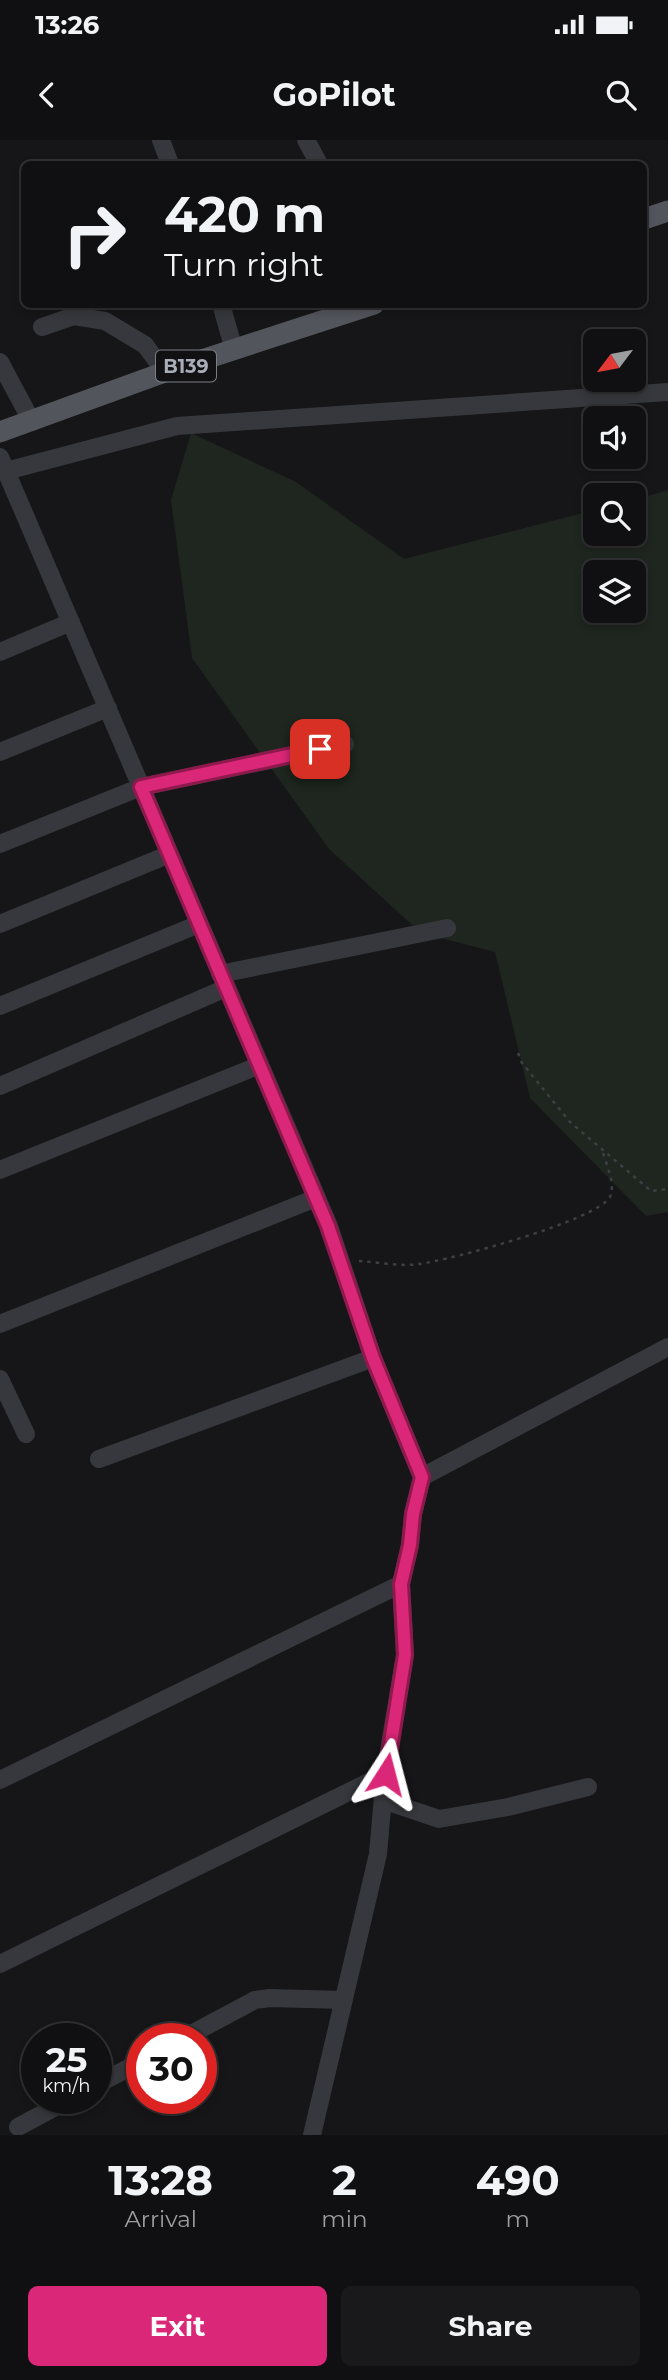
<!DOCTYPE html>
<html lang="en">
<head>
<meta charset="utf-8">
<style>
  :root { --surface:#101012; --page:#19191b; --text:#f1f3f6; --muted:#9c9d9f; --line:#303032; --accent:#db2777 }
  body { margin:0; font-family:Montserrat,sans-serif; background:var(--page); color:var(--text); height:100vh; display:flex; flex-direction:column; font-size:26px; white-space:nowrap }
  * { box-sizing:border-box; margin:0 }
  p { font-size:23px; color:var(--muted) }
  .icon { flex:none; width:38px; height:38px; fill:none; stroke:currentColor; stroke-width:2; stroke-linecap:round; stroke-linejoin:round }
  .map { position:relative; height:1995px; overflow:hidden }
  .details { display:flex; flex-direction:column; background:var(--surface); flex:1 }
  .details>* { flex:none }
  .guide { position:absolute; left:21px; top:21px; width:626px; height:147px; border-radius:10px; box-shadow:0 4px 10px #0003,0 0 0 2px var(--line); background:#101012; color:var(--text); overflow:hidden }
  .needle { width:46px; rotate:238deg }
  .fabs { position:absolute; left:583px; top:189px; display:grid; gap:14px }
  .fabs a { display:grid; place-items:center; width:63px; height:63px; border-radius:10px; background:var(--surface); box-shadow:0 4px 10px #0003,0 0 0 2px var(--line); font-size:35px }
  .speed { position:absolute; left:21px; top:1883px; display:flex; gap:14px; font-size:35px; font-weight:700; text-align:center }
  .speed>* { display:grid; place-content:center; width:91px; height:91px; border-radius:50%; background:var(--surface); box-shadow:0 4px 10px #0003,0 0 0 2px var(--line); line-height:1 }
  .speed small { font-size:18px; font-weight:400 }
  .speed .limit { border:10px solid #d22; background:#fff; color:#111 }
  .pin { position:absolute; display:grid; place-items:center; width:60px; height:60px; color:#fff; margin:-30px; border-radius:14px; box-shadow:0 4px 10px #0006 }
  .me { position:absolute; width:77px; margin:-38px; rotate:9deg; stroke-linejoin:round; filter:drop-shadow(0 0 5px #0008) }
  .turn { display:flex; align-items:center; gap:24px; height:147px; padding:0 28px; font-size:32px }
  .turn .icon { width:91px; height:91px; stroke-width:2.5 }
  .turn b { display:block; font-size:49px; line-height:60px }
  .eta { display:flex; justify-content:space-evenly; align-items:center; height:119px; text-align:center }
  .eta b { font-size:42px; font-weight:700; line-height:49px }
  .action { display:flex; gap:14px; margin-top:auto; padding:14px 28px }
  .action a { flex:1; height:80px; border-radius:10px; background:var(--accent); color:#fff; font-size:28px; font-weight:700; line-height:80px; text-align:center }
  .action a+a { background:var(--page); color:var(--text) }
  .status { display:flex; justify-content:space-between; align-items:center; height:49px; padding:0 35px; background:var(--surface); direction:ltr }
  .status svg { height:19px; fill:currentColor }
  header { display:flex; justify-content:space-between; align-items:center; height:91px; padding:0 28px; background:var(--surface); font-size:32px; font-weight:700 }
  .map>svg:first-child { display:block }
  .green { fill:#1e261f; fill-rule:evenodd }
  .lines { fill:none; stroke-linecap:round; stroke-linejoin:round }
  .path { stroke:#3d3f44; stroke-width:2.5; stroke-dasharray:3.5 5; stroke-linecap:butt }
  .minor { stroke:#37383d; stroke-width:18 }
  .major { stroke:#53555c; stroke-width:21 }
  .route-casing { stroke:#8e194d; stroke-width:18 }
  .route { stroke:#db2777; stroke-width:12 }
  .labels { text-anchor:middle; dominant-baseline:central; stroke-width:5; stroke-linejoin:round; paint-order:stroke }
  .shield { fill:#111113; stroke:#7b7e86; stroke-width:2 }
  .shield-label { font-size:19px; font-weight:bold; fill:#a8adb8 }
</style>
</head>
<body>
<div class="status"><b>13:26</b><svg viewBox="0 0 49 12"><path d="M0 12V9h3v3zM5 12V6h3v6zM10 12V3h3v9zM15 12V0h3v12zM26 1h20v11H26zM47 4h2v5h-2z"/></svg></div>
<header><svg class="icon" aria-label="back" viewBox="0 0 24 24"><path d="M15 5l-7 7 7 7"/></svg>GoPilot<svg class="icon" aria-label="search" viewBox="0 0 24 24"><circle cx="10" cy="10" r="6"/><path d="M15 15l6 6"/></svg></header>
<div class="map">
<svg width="668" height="1995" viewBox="0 0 668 1995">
  <rect width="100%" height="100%" fill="#161618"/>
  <path class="green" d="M191 293 296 342 404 419 595 370V394H634V360L668 350V1072L646 1076 530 958 495 812 421 793 329 709 192 518 171 360ZM595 432H634V471H595Z"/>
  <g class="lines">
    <path class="path" d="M518 913 522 923 570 982 651 1051 668 1049
      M359 1121C378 1122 400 1127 419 1124 450 1120 596 1081 610 1057 616 1045 606 1023 602 1010"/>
    <path class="minor" d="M161 0 170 24
      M306 0 319 24
      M221 164 234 210
      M42 187 74 176 105 181 145 205 165 232
      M0 222 32 282
      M0 317 329 1086 373 1218 422 1337 413 1374 410 1405 401 1444 405 1515 385 1634 378 1714 312 1995
      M6 331 177 286 668 252
      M0 512 71 482
      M0 612 108 568
      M0 704 141 647 345 604
      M0 784 170 714
      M220 834 447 788
      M0 866 199 784
      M0 946 226 848
      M0 1030 260 925
      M0 1184 316 1058
      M0 1239 26 1294
      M99 1319 373 1218
      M422 1337 668 1207
      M0 1640 401 1444
      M383 1660 439 1679 508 1667 588 1647
      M0 1824 385 1634
      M182 1899 255 1860 270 1858 344 1860
      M96 1945 142 1921
      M18 1987 72 1958"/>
    <path class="major" d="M644 79 668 71
      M0 292 165 232 374 164"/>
  </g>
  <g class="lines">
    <defs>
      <path id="route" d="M320 609 141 647 328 1086 373 1218 422 1337 413 1374 410 1405 401 1444 405 1515 386 1634"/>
    </defs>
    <use href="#route" class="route-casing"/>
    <use href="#route" class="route"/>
  </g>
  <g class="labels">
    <rect class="shield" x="156" y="210.5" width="60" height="31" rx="5"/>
    <g class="shield-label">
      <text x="186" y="226">B139</text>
    </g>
  </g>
</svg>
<div class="fabs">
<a><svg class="needle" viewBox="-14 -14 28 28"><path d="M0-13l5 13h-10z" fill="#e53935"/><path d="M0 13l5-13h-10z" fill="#9c9d9f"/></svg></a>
<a><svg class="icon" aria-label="sound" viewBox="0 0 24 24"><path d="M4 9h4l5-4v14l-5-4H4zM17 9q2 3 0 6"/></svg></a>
<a><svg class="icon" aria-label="search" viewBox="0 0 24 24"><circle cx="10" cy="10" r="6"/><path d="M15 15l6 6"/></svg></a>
<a><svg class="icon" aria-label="layers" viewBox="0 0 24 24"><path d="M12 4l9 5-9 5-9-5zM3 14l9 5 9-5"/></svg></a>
</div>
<div class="speed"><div>25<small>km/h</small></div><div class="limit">30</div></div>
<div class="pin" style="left:320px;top:609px;background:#d93025"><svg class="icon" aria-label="arrive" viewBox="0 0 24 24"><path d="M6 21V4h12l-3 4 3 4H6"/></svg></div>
<svg class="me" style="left:386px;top:1634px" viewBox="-20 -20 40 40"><path d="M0-17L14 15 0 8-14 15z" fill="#db2777" stroke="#fff" stroke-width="4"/></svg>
<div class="guide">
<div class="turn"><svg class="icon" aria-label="right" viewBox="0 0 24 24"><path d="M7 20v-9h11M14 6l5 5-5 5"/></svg><div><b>420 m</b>Turn right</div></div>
</div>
</div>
<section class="details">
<div class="eta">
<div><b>13:28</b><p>Arrival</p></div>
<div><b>2</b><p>min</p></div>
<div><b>490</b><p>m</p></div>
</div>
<div class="action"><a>Exit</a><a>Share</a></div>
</section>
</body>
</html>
